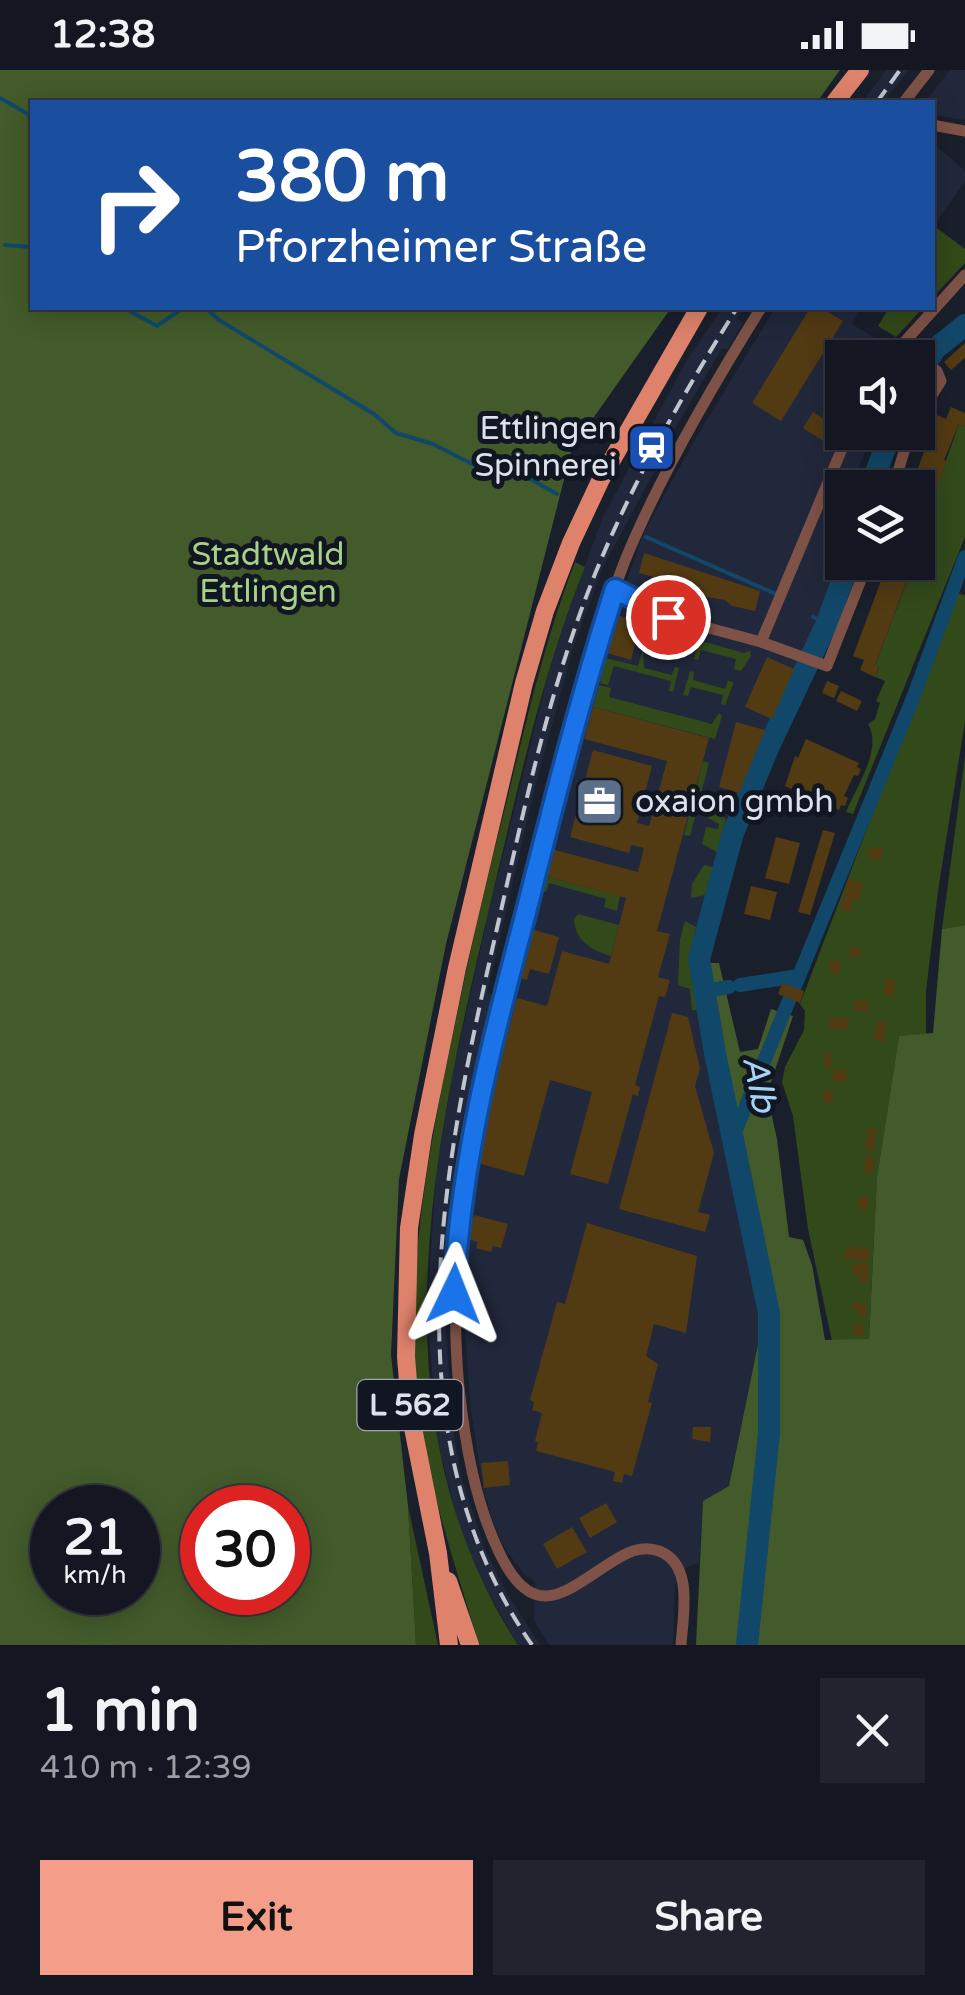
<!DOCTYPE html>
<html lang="en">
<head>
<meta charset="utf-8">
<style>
  :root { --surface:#141721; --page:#21242e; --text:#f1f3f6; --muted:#9d9fa5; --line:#33363f; --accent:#f49e89 }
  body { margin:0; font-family:"Varela Round",sans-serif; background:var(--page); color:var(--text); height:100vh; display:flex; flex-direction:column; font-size:38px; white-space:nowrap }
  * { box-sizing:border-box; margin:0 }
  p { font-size:32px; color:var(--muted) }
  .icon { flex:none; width:55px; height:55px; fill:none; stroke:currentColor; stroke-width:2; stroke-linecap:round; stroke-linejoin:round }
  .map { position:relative; height:1575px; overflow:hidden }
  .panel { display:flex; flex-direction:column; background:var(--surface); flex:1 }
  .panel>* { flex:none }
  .guide { position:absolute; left:30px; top:30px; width:905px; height:210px; border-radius:0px; box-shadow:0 5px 25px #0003,0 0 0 2px var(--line); background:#1a4fa0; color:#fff; overflow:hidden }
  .tools { position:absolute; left:825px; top:270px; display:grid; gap:20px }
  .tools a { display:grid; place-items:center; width:110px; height:110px; border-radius:0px; background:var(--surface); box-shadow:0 5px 25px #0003,0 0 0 2px var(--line); font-size:50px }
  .speed { position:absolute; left:30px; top:1415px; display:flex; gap:20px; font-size:50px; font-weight:700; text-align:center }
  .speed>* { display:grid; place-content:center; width:130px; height:130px; border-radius:50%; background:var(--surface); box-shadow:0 5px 25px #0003,0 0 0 2px var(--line); line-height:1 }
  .speed small { font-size:25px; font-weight:400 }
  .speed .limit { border:15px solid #d22; background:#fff; color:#111 }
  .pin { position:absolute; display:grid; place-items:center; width:85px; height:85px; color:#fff; margin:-42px; border:5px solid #fff; border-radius:50%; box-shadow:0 2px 10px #0007 }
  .me { position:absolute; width:110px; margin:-55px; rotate:2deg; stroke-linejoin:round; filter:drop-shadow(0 0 8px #0008) }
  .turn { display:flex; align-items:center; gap:35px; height:210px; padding:0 40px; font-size:45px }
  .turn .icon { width:130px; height:130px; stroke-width:2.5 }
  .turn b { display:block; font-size:70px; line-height:85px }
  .round { display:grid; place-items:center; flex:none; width:105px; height:105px; border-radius:0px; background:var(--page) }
  .overview { display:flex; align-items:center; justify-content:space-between; height:170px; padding:0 40px }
  h1 { font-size:60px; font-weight:800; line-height:75px }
  .cta { display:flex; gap:20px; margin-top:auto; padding:20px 40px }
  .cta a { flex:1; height:115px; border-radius:0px; background:var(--accent); color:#111; font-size:40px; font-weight:800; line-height:115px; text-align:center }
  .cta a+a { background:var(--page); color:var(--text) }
  .status { display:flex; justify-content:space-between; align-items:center; height:70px; padding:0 50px; background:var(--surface); direction:ltr }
  .status svg { height:28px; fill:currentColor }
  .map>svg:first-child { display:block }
  .built { fill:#21283b }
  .green { fill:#32491a }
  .forest { fill:#435b2b; fill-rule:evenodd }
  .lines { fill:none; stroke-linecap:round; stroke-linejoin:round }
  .stream { stroke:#114869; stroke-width:4 }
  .canal { stroke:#114869; stroke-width:14 }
  .river { stroke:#114869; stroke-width:22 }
  .building { fill:#523a13 }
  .street { stroke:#7e5247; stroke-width:11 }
  .primary { stroke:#de826c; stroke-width:18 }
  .rail { stroke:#c0c5ce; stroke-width:4; stroke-dasharray:15 8; stroke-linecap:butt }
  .route-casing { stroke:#114b97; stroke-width:25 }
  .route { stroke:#1a73e8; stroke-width:18 }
  .labels { text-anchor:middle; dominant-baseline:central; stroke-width:10; stroke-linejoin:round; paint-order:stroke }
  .shield { fill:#111623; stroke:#a0a4ae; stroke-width:2.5 }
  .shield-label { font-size:30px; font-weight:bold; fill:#dde1ea }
  .poi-label { font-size:32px; fill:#dde1ea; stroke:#111623; text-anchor:end }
  .park-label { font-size:32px; fill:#a9d186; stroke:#111623 }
  .water-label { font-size:35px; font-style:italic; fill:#a6d2f3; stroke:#111623 }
</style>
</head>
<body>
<div class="status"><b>12:38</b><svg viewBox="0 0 49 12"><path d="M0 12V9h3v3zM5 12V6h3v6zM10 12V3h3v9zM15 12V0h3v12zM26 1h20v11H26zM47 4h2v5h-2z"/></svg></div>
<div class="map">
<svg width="965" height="1575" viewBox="0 0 965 1575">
  <rect width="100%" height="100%" fill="#1a1f2c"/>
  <path class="built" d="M886 0H908L884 32H862Z
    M950 0H965V50L933 45 932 32H925Z
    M933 73 965 101V111L933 157Z
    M722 238H743L736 248 743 253 727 280 722 278 669 369 671 371 603 497 574 575 536 713 487 923 492 925 457 1074 448 1147 444 1227 452 1354 462 1409 485 1479 506 1522 540 1575H518L473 1496 460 1459 439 1377 427 1245 436 1104 453 1002 490 837 556 572 603 447 685 293Z
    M775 238H860L852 254 906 287 842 288V362L873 363 851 417 842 418V438L839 448 842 450V489L775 650 726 749 689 890 764 1245 729 1416 703 1432 699 1493 687 1497 675 1514 673 1575H549L534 1550 535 1512 524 1504 505 1479 494 1454 483 1419 471 1340 462 1222 466 1145 474 1088 553 770 616 543 643 464 694 371Z"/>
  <path class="green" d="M937 158 965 179V193L933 227V165Z
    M889 238H923L896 267 878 256Z
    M959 354 965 357V467L853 744 846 742C856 717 883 679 868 654L875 649 880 633 876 631 885 611 875 607 879 597 875 595 914 493 918 492V462L922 463 936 429 933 427Z
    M575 492 585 497C543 600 520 710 494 818 435 1068 368 1343 518 1575H479C456 1496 427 1416 418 1333 404 1207 428 1082 454 959 468 890 484 820 501 754 523 666 542 577 575 492Z
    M957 523 965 525V651L938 821 926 921V964L899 966 877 1107 869 1269 832 1271 808 1159 793 1046 782 1012 785 997 804 960 805 941 800 934Z
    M651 558 687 567 683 586 678 585 680 575 653 569 650 577 646 576Z
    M698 570 744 583 750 581 751 586 741 601 734 599 736 589 701 580 698 590 694 589Z
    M643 578 644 598 672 605 675 597 679 598 673 622 669 621 671 611 614 596 608 615 600 613 605 588 638 596Z
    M690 601 694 602 693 610 725 619 728 611 734 612 725 635 721 634 723 625 691 617 688 626 683 625Z
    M599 615 611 618 609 627 712 654 719 643 722 646 715 669 593 637Z
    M965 686V855L942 859Z
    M703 691 709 693 690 766 684 765Z
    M710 740 726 749 717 782 702 774 706 757 718 759 719 754 708 748Z
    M704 795 713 797 705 825 691 828 692 814Z
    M545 806 620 826 617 841 604 837 606 829 549 813 546 822 541 821Z
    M578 844 619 855 611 886C591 880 575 871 574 849Z
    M685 851 696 857 689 890 698 940H692L690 919 678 915 680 869Z
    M408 1436 438 1575H416Z"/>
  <path class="forest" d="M0 0H840L817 32H32V238H671L572 378 446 874 399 1109 391 1285 408 1436 416 1575H0ZM52 1438H138V1522H52ZM202 1438H288V1522H202Z
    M965 855V1575H696L703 1431 729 1416 764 1245 748 1176 761 1173 703 893H719L740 982 758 979 771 939 793 946 767 1024 777 1069 789 1167 803 1170 812 1195 825 1270 869 1269 877 1107 899 966 933 963 942 859Z"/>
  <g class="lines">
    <path class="stream" d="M0 28 28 44 32 55
      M5 175 32 177
      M124 238 157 256 183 238
      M206 238 219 250 374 344 396 363 433 374 482 399 516 401 557 424
      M646 467 776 524
      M813 547 827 553"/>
    <path class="canal" d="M740 915 798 906
      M704 921 729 917
      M733 1067 913 628 965 487"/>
    <path class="river" d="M918 306 935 279 965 255
      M870 418 891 362
      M747 1575 769 1363V1243L715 983 699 889 733 763 768 678 827 553 849 492"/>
  </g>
  <path class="building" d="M810 238H821L843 251 781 351 752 333Z
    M965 273V288L951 300 944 292Z
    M951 337 965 343V357L959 354 944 390 947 391 933 427 937 428 922 463 918 462V418H911L937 345 946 349Z
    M813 342 838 358 828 374 803 358Z
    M644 483 760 521 755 541 732 536 725 530 706 527 695 520 676 518 664 510 639 503Z
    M888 492H914L875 595 879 596 875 607 860 600 864 590 853 586Z
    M617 545 641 552 631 590 607 583Z
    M767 587 794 599 772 649 745 637Z
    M827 611 839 616 834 628 822 623Z
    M841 621 862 631 857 641 836 631Z
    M593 637 709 668 657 861 670 864 658 907 670 910 665 927 659 926 635 1015 640 1017 638 1026 633 1024 608 1114 570 1104 592 1022 550 1010 524 1106 474 1092 517 928 547 936 562 881 609 894 626 828 545 806 551 779 638 802 644 778 631 775 629 783 570 767 593 680 652 696 637 753 649 756 667 691 584 669Z
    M736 652 765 660 739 723 719 717Z
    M806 669 859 693 857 697 861 699 858 706 854 705 844 726 848 728 845 736 841 735 839 740 785 716 795 686 798 688Z
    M823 760 835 763 810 845 798 842Z
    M776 767 800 773 789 814 765 808Z
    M869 777 883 779 881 790 867 788Z
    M848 809 863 813 859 829 854 828 850 843 840 840Z
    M751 816 777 822 770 850 744 844Z
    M534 860 559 867 549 904 530 899 527 910 521 908Z
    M849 877 860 878V887L849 886Z
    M830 890 840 891V904L830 903Z
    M885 909 896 911 893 927 883 925Z
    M782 913 804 921 800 933 778 924Z
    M855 930 869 931 868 942 855 941Z
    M672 943 688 947 700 998 695 1016 714 1083 698 1142 710 1145 705 1162 619 1139Z
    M830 947 849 948 848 959 830 958Z
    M877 951 887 952 884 972 874 970Z
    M825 981H831V998H824Z
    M833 999 847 1000 846 1012 832 1011Z
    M823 1021H833V1032H823Z
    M867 1058H875L874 1081 866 1080Z
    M865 1087H874L873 1103H864Z
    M858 1127H868V1139H858Z
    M474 1145 508 1154 501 1178 493 1176 491 1182 476 1178 478 1172 468 1169Z
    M587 1153 697 1186 686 1263 654 1254 646 1286 658 1294 648 1332 652 1333 632 1406 624 1404 622 1413 613 1411 615 1402 536 1381 538 1372 535 1371 542 1343 532 1340 534 1332 530 1330 557 1232 565 1234Z
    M845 1177 869 1178 868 1190 845 1189Z
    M859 1193H868V1212H860V1205H853V1195Z
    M853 1233H866V1247H859V1240L853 1239Z
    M854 1254 863 1255V1266L854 1265Z
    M693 1357H711L710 1372 692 1369Z
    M508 1391 510 1415 484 1418 481 1393Z
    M606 1433 617 1452 590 1468 579 1448Z
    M572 1457 587 1482 557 1499 543 1474Z"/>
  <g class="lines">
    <path class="street" d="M904 32 929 0
      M932 55 965 61
      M890 288 965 205
      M918 288 937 301 941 311 918 347
      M893 418 910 362
      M615 519 668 547 761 572 827 596 868 492
      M761 572 849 362
      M681 1575C683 1545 694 1494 659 1481 645 1476 632 1480 620 1487 571 1515 536 1561 499 1482 475 1432 465 1373 459 1318 441 1130 496 952 544 772 569 679 589 583 624 493 658 409 713 315 761 238"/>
    <path class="primary" d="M835 32 860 0
      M448 1511 470 1575
      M449 1575 438 1483 411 1348 406 1287 409 1158 423 1065 457 898 524 613 545 541 571 473 601 409 699 238"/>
    <path class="rail" d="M877 32 900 0
      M532 1575C382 1358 446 1083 500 845 526 730 551 613 595 504 633 411 684 322 737 238"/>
  </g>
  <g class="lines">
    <defs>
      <path id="route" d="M454 1224C460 1095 491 974 524 850 552 739 580 628 615 519L668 547"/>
    </defs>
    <use href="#route" class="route-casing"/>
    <use href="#route" class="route"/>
  </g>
  <defs>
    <symbol id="station-square" viewBox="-11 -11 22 22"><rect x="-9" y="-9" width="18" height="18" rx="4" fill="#1a4fb4" stroke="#111623"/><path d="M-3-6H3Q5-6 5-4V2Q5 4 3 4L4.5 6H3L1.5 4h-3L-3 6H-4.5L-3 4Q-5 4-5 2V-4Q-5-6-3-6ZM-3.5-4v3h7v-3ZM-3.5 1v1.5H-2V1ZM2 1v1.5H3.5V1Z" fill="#fff"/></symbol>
    <symbol id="office-square" viewBox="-11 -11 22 22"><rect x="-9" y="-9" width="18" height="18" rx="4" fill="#5c6f8a" stroke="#111623"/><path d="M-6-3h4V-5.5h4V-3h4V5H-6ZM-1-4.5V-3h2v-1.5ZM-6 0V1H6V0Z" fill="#fff"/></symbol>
  </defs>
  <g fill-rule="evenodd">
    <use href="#station-square" x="624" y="350" width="55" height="55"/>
    <use href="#office-square" x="572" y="704" width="55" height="55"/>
  </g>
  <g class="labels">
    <rect class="shield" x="357.5" y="1310" width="105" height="50" rx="8"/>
    <g class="shield-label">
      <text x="410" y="1335">L 562</text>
    </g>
    <g class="poi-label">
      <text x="617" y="359">Ettlingen<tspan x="617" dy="37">Spinnerei</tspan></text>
      <text x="635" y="732" text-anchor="start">oxaion gmbh</text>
    </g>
    <g class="park-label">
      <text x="268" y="485">Stadtwald<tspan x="268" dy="37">Ettlingen</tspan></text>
    </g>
    <g class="water-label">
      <text transform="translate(759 1014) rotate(79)">Alb</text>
    </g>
  </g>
</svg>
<div class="tools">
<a><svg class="icon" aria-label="sound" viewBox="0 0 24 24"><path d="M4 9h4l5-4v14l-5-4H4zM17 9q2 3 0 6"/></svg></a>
<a><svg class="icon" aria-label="layers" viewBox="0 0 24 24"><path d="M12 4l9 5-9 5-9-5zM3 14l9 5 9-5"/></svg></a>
</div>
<div class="speed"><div>21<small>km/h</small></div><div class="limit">30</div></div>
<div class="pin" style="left:668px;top:547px;background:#d93025"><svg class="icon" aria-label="arrive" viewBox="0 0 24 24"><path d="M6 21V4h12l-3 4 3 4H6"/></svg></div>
<svg class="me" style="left:454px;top:1224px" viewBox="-20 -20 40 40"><path d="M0-17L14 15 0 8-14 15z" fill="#1a73e8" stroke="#fff" stroke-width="4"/></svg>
<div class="guide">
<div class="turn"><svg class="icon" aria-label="right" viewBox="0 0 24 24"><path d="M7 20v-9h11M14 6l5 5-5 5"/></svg><div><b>380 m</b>Pforzheimer Straße</div></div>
</div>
</div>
<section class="panel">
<div class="overview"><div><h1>1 min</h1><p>410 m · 12:39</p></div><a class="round"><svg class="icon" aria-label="close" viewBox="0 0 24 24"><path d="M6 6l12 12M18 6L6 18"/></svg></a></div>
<div class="cta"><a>Exit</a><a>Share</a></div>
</section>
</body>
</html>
